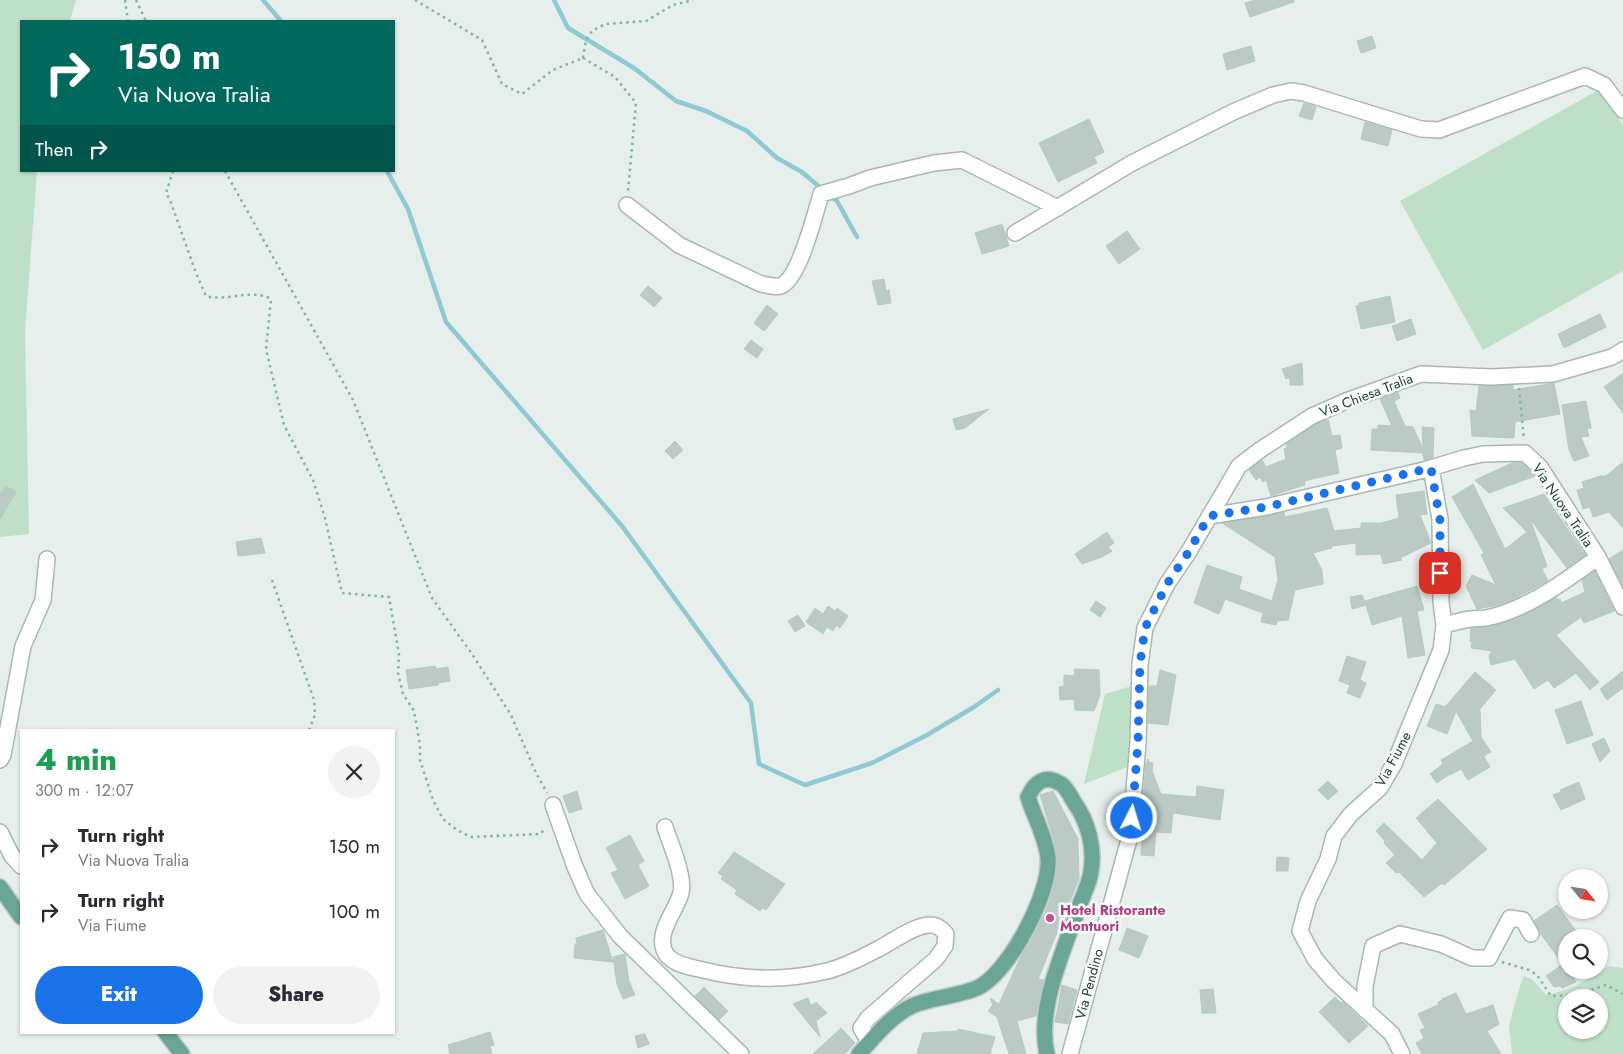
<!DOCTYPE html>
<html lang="en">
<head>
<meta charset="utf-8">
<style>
  :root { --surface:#fff; --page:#f2f2f3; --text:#2b2b33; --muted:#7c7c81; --accent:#1a73e8 }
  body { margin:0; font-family:Jost,sans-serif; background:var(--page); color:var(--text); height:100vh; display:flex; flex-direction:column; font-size:19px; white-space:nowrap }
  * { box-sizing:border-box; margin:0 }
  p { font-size:16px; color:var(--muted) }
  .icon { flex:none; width:28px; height:28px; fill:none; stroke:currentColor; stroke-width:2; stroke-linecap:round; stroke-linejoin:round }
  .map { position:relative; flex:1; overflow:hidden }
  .drawer { position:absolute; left:20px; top:729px; width:375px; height:305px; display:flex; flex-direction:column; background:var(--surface); border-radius:0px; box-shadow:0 1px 4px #0004 }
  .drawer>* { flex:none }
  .hud { position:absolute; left:20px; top:20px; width:375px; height:152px; border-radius:0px; box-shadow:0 1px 4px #0004; background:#00695c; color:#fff; overflow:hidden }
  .needle { width:32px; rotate:120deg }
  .controls { position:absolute; left:1558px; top:869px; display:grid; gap:10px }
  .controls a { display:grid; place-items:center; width:50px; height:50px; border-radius:50%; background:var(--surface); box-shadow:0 1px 4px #0004; font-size:25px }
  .pin { position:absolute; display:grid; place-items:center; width:42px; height:42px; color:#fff; margin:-21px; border-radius:10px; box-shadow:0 2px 8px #0006 }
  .me { position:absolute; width:55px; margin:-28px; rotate:5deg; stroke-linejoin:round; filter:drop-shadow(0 0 4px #0008) }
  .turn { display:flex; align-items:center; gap:18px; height:105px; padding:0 15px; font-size:22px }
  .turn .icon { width:65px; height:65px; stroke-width:2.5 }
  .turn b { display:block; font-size:35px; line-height:42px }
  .then { display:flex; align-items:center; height:48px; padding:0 15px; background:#0003; gap:10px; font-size:19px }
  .round { display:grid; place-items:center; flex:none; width:52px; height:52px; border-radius:26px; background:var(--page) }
  .headline { display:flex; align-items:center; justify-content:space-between; height:85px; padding:0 15px }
  h1 { font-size:30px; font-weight:800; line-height:38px; color:#1e9e55 }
  .primary-button { display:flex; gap:10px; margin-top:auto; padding:10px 15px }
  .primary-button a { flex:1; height:58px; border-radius:30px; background:var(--accent); color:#fff; font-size:20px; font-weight:800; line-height:58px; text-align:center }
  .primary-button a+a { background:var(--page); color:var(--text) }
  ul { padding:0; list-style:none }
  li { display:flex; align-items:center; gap:15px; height:65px; padding:0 15px }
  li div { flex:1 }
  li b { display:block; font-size:19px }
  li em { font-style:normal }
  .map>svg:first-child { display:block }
  .green { fill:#bfe0c8; fill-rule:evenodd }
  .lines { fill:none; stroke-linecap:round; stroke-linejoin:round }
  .stream { stroke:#8ec9d4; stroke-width:4.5 }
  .building { fill:#bbcac4; stroke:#b8c9c2 }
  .minor-casing { stroke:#a8b8b2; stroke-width:18 }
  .major-casing { stroke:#c2cac8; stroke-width:18 }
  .path { stroke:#86b3a5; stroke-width:2.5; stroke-dasharray:2.5 4; stroke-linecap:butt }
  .minor { stroke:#fff; stroke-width:15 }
  .major { stroke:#6aa596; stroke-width:15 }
  .route { stroke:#1a73e8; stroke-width:9; stroke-dasharray:0 16.2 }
  .hotel-dot { fill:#d1479c; stroke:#f7fbf9; stroke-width:2 }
  .labels { text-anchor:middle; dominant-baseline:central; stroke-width:5; stroke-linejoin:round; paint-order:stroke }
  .street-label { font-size:14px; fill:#24423a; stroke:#f7fbf9 }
  .hotel-label { font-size:14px; font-weight:bold; fill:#b23c85; stroke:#f7fbf9; text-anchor:start }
</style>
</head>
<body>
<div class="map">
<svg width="1623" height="1054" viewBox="0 0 1623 1054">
  <rect width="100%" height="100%" fill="#e6efeb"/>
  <path class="green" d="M0 0H76L70 21H21V171H37L25 332 29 534 0 537Z
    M1602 88 1623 126V271L1483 350 1400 201Z
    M1145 682 1140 762 1084 784 1105 694Z
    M1609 966 1623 968V1054H1512L1509 1025 1520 986 1524 976 1533 980 1546 995C1570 991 1589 979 1609 966ZM1566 998H1599V1030H1566Z"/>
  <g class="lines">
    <path class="stream" d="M263 0 281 21
      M554 0 568 28 634 68 676 101 706 111 747 131 777 158 802 172 823 190
      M387 171 408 209 446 322 622 526 751 703 759 764 805 785 872 763 927 735 974 707 998 690
      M829 195 837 201 857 237"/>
  </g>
  <path class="building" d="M1255 0H1294V2L1250 17 1245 3Z
    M1372 36 1376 48 1361 53 1357 41Z
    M1251 46 1255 61 1227 70 1223 54Z
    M1304 103 1316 107 1312 120 1299 116Z
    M1089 119 1104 152 1094 157 1097 163 1058 182 1039 143Z
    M1365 122 1392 130 1388 146 1361 139Z
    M1002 224 1009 246 982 254 975 233Z
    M1127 231 1140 249 1119 264 1106 246Z
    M884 279 886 291 889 290 891 303 878 305 872 281Z
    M648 286 662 298 654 307 640 295Z
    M1390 296 1395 322 1361 329 1356 306 1359 305V303Z
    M767 305 778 314 764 331 754 323Z
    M1600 314 1606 327 1564 348 1558 334Z
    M1411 319 1416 334 1397 341 1392 326Z
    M751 340 763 349 757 358 744 349Z
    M1302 363 1303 385H1290V378L1286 379 1282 369Z
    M1623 373V413L1604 387Z
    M1554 383 1560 414 1515 422 1514 438 1472 436 1470 410 1476 411 1479 386 1513 385V390Z
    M1398 392 1400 398 1394 401 1405 426 1413 427 1423 449 1422 427 1434 428 1433 458 1424 460 1423 453 1371 450 1372 429H1378V425L1392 426 1380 399Z
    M1586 401 1591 428 1587 429 1589 436 1581 437 1589 456 1574 461 1569 450 1562 405Z
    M989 409 965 428 956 430 953 419Z
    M1328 419 1332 436 1340 435 1342 448 1335 450 1339 473 1304 481 1305 485 1271 496 1266 480 1263 482 1260 477 1256 480 1249 470 1262 460 1266 467 1286 459 1284 449 1287 447 1286 444 1316 424Z
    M675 441 683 450 673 459 665 451Z
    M1521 462 1535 476 1489 493 1475 480 1512 463Z
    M1623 462V528L1609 512 1593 517 1590 507 1583 509 1577 490 1584 488 1582 482 1600 476H1606Z
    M1473 484 1505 549 1527 532 1503 508 1544 494 1585 555 1567 568 1530 519 1547 566 1542 569 1548 581 1512 600 1498 605 1477 609 1466 586 1472 575 1496 585 1481 555 1484 553 1452 497Z
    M6 486 16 492 0 519V495Z
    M1424 491 1427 514 1420 515 1431 543 1400 558 1402 560 1383 564 1381 554 1356 555V543L1331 546 1332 548 1313 553 1322 570 1323 584 1295 590 1288 620 1277 621 1276 625 1261 622 1263 613 1225 599 1219 614 1194 603 1207 565 1242 577 1239 589 1272 601 1278 580 1275 557 1222 523 1284 512 1285 517 1327 508 1334 531 1361 528V523H1381L1399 518 1396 495Z
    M1107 532 1114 543 1108 547 1112 551 1102 557 1082 564 1075 554Z
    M261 538 265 553 238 556 236 542Z
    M1623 550V586L1609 559Z
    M1595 571 1614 611 1584 623 1581 617 1556 635 1599 682 1590 690 1576 673 1554 688 1548 680 1534 689 1515 659 1491 665 1489 656 1492 651 1471 648 1472 642 1470 641 1471 628 1488 627 1504 623 1534 610 1556 597 1558 600 1560 599 1561 603 1585 592 1582 580Z
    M1417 586 1424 610 1417 611 1425 655 1408 658 1402 616 1372 625 1366 605 1352 609 1350 597 1362 595 1366 604 1365 601Z
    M1096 601 1106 608 1100 617 1090 610Z
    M828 606 835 611 837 608 848 616 840 628 836 625 833 631 827 627 823 634 806 622 815 608 823 614Z
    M798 615 805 626 795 632 788 621Z
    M1347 656 1366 662 1360 680 1366 683 1360 698 1347 693 1350 685 1339 681Z
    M435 666 436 669 448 667 450 681 438 683V685L409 689 406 670Z
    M1075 669 1099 670 1100 695 1094 711 1075 710 1074 699 1060 700 1059 687 1064 686V675L1074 676Z
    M1160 670 1176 675 1168 725 1148 723 1149 686H1157Z
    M1623 671V688L1607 700 1600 689Z
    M1475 672 1496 690 1480 709 1481 737 1491 752 1485 755 1484 757 1490 767 1468 780 1461 769 1450 775V774L1437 783 1430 774 1443 764 1441 760 1473 741 1456 711 1447 734 1427 726 1436 704 1445 707Z
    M1581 701 1593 735 1567 744 1555 710Z
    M1604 738 1610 751 1600 762 1592 744Z
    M1148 759 1149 762 1153 763 1152 771 1161 794 1196 797 1197 786 1224 790 1220 820 1173 813 1171 833 1156 832 1154 856 1141 855 1142 840H1140L1146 762H1147Z
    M1328 781 1338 791 1328 800 1318 790Z
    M1579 782 1585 799 1561 810 1553 795 1561 792 1560 790Z
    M577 791 582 809 569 813 563 796Z
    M1053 791 1078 839 1079 879 1038 979 1044 980 1036 1016 1017 1021 1026 1054H1009L997 1017 988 1011 993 1005 990 998 999 1004 1021 956 1045 913 1052 892 1056 876 1057 857 1054 840 1040 795Z
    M1438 799 1487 849 1444 885 1442 883 1424 897 1399 872 1396 873 1386 863 1395 855 1384 843 1385 841 1376 831 1384 823 1422 860 1437 843 1416 818Z
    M630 835 644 861 638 865 649 886 625 899 611 873 618 870 606 848Z
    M734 852 785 884 766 910 762 908 760 911 735 894 737 890 721 879 723 876 718 873Z
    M1277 857 1289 858 1288 871H1276Z
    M1557 905 1581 938H1566V970H1569L1576 982 1562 988 1560 986 1554 987 1546 976 1563 964 1540 933 1534 921Z
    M1127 928 1148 936 1139 958 1119 950Z
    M603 930 613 962 574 958 575 944H577L576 938Z
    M625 954 629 981 635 995 623 999 617 984 613 957Z
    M1062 985 1077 990 1068 1024 1055 1022Z
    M704 987 728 1011 719 1020 695 996Z
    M1213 989 1216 1013H1202L1200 990Z
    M1456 993 1466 1014 1493 1005 1499 1024 1487 1031 1501 1054H1422L1416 1043 1424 1038 1420 1030 1425 1028 1418 1014 1438 1005V1002L1443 1000 1442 999Z
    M1335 997 1341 1003 1343 1002 1368 1026 1349 1043 1319 1012Z
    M808 998 811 1006 816 1002 827 1013 816 1021 820 1037 793 1004Z
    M841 1028 855 1043 845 1054H813Z
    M958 1029 995 1037 990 1054H917L923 1033 958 1031Z
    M490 1032 494 1045 490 1046 492 1054H450L448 1045Z
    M645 1034 649 1044 638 1048 635 1036Z"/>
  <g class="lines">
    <defs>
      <path id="minor" d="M627 205 679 245 761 284C769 285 778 289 784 284 801 272 815 214 821 194L849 186 870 178 934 163 962 160 1058 208
        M1015 233 1132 163 1233 112 1273 95 1291 91 1304 93 1401 123 1421 129 1439 130 1585 76 1604 85 1623 110
        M1209 516 1266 507 1424 470 1464 458 1483 454 1525 453 1540 467 1598 557 1623 607
        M1444 625C1453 623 1462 620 1471 619 1476 618 1481 619 1486 618 1525 611 1567 580 1598 557
        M0 760 3 755 23 646 43 600 47 559
        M553 805 575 867 587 894 620 936 741 1054
        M665 827C670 843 685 876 681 893 676 911 657 931 664 950 669 964 690 967 703 970 743 980 786 981 827 971 843 967 861 958 876 950 891 943 915 924 931 925 938 925 942 929 946 934L945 946 936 959 868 1018 861 1028 869 1042
        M0 832 12 856 21 866
        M1365 1010V986L1373 946 1400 934 1441 944 1472 958H1489L1510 918 1523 920 1531 934
        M1070 1054 1130 836 1138 743 1140 664 1145 628 1167 584 1188 553 1239 466 1260 450 1312 416 1346 401 1421 374 1491 377 1553 374 1612 357 1623 350
        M1402 1054 1392 1034 1334 981 1315 959 1300 931 1308 901 1328 859 1334 836 1351 814 1380 788 1394 764 1441 650 1444 625 1441 602 1440 519 1431 468"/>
      <path id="major" d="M0 887 21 917
        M165 1032 182 1054
        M859 1054C874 1037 891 1016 912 1006 931 997 964 996 981 986 1011 968 1051 892 1048 858 1046 837 1034 817 1028 797 1035 782 1045 774 1061 784 1067 788 1071 797 1074 802 1088 822 1095 847 1091 871 1090 882 1084 893 1080 904 1065 948 1036 1008 1047 1054"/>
    </defs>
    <use href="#minor" class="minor-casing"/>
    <use href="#major" class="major-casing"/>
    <path class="path" d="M125 0 128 21
      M136 0 146 21
      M415 0 482 40 502 84 522 94 553 70 583 58
      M583 58 615 77 636 103 628 191
      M583 58 586 40 592 31 605 24 646 21 673 5 693 0
      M173 171 166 193 170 200 196 273 206 296C227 302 251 288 271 299L266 349 284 425 313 480 325 518 342 593 389 597 399 654 398 673 403 694 414 711 420 745V760L433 800 443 819 457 830 471 837 540 834 546 828
      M225 171 353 400 432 598 472 654 511 715 536 773 547 793
      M1519 388 1524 440
      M272 580 314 700 315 715 309 730
      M1502 962 1529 970 1537 975 1551 996 1575 995 1606 985 1623 994"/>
    <use href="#minor" class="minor"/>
    <use href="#major" class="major"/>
  </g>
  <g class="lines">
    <path class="route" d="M1132 818 1138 743 1140 664 1145 628 1167 584 1188 553 1209 516 1266 507 1431 468 1440 520V573"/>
  </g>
  <circle class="hotel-dot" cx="1050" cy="918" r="5"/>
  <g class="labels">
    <g class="street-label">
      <text transform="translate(1366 395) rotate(-21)">Via Chiesa Tralia</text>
      <text transform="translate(1563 505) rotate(56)">Via Nuova Tralia</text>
      <text transform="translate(1393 759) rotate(-62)">Via Fiume</text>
      <text transform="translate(1089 984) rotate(-75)">Via Pendino</text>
    </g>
    <g class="hotel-label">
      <text x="1060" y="910">Hotel Ristorante<tspan x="1060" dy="16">Montuori</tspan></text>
    </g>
  </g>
</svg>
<div class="controls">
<a><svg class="needle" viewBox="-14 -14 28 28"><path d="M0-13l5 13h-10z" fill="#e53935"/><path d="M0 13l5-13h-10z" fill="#7c7c81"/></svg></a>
<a><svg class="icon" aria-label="search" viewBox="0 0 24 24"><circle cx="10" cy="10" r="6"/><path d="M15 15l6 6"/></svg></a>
<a><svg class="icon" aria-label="layers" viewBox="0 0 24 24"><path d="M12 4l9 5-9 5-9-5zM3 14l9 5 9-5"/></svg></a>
</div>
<div class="pin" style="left:1440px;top:573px;background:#d93025"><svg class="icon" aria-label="arrive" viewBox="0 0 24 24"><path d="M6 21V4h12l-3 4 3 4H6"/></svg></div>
<svg class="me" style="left:1132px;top:818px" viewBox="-20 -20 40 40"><circle r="17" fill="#1a73e8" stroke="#fff" stroke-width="3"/><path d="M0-11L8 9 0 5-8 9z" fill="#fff"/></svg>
<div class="hud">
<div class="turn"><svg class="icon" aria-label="right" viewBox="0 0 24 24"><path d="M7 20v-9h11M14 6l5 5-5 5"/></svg><div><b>150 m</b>Via Nuova Tralia</div></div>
<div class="then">Then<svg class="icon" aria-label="right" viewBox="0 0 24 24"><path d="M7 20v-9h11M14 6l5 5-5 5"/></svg></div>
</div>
<section class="drawer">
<div class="headline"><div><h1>4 min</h1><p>300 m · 12:07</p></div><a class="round"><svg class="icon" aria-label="close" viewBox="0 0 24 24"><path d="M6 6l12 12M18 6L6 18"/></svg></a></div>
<ul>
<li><svg class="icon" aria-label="right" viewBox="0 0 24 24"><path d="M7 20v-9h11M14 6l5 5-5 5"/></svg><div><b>Turn right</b><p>Via Nuova Tralia</p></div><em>150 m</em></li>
<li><svg class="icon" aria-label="right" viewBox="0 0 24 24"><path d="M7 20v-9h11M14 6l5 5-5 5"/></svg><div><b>Turn right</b><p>Via Fiume</p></div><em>100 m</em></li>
</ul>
<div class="primary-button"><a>Exit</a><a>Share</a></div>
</section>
</div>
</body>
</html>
